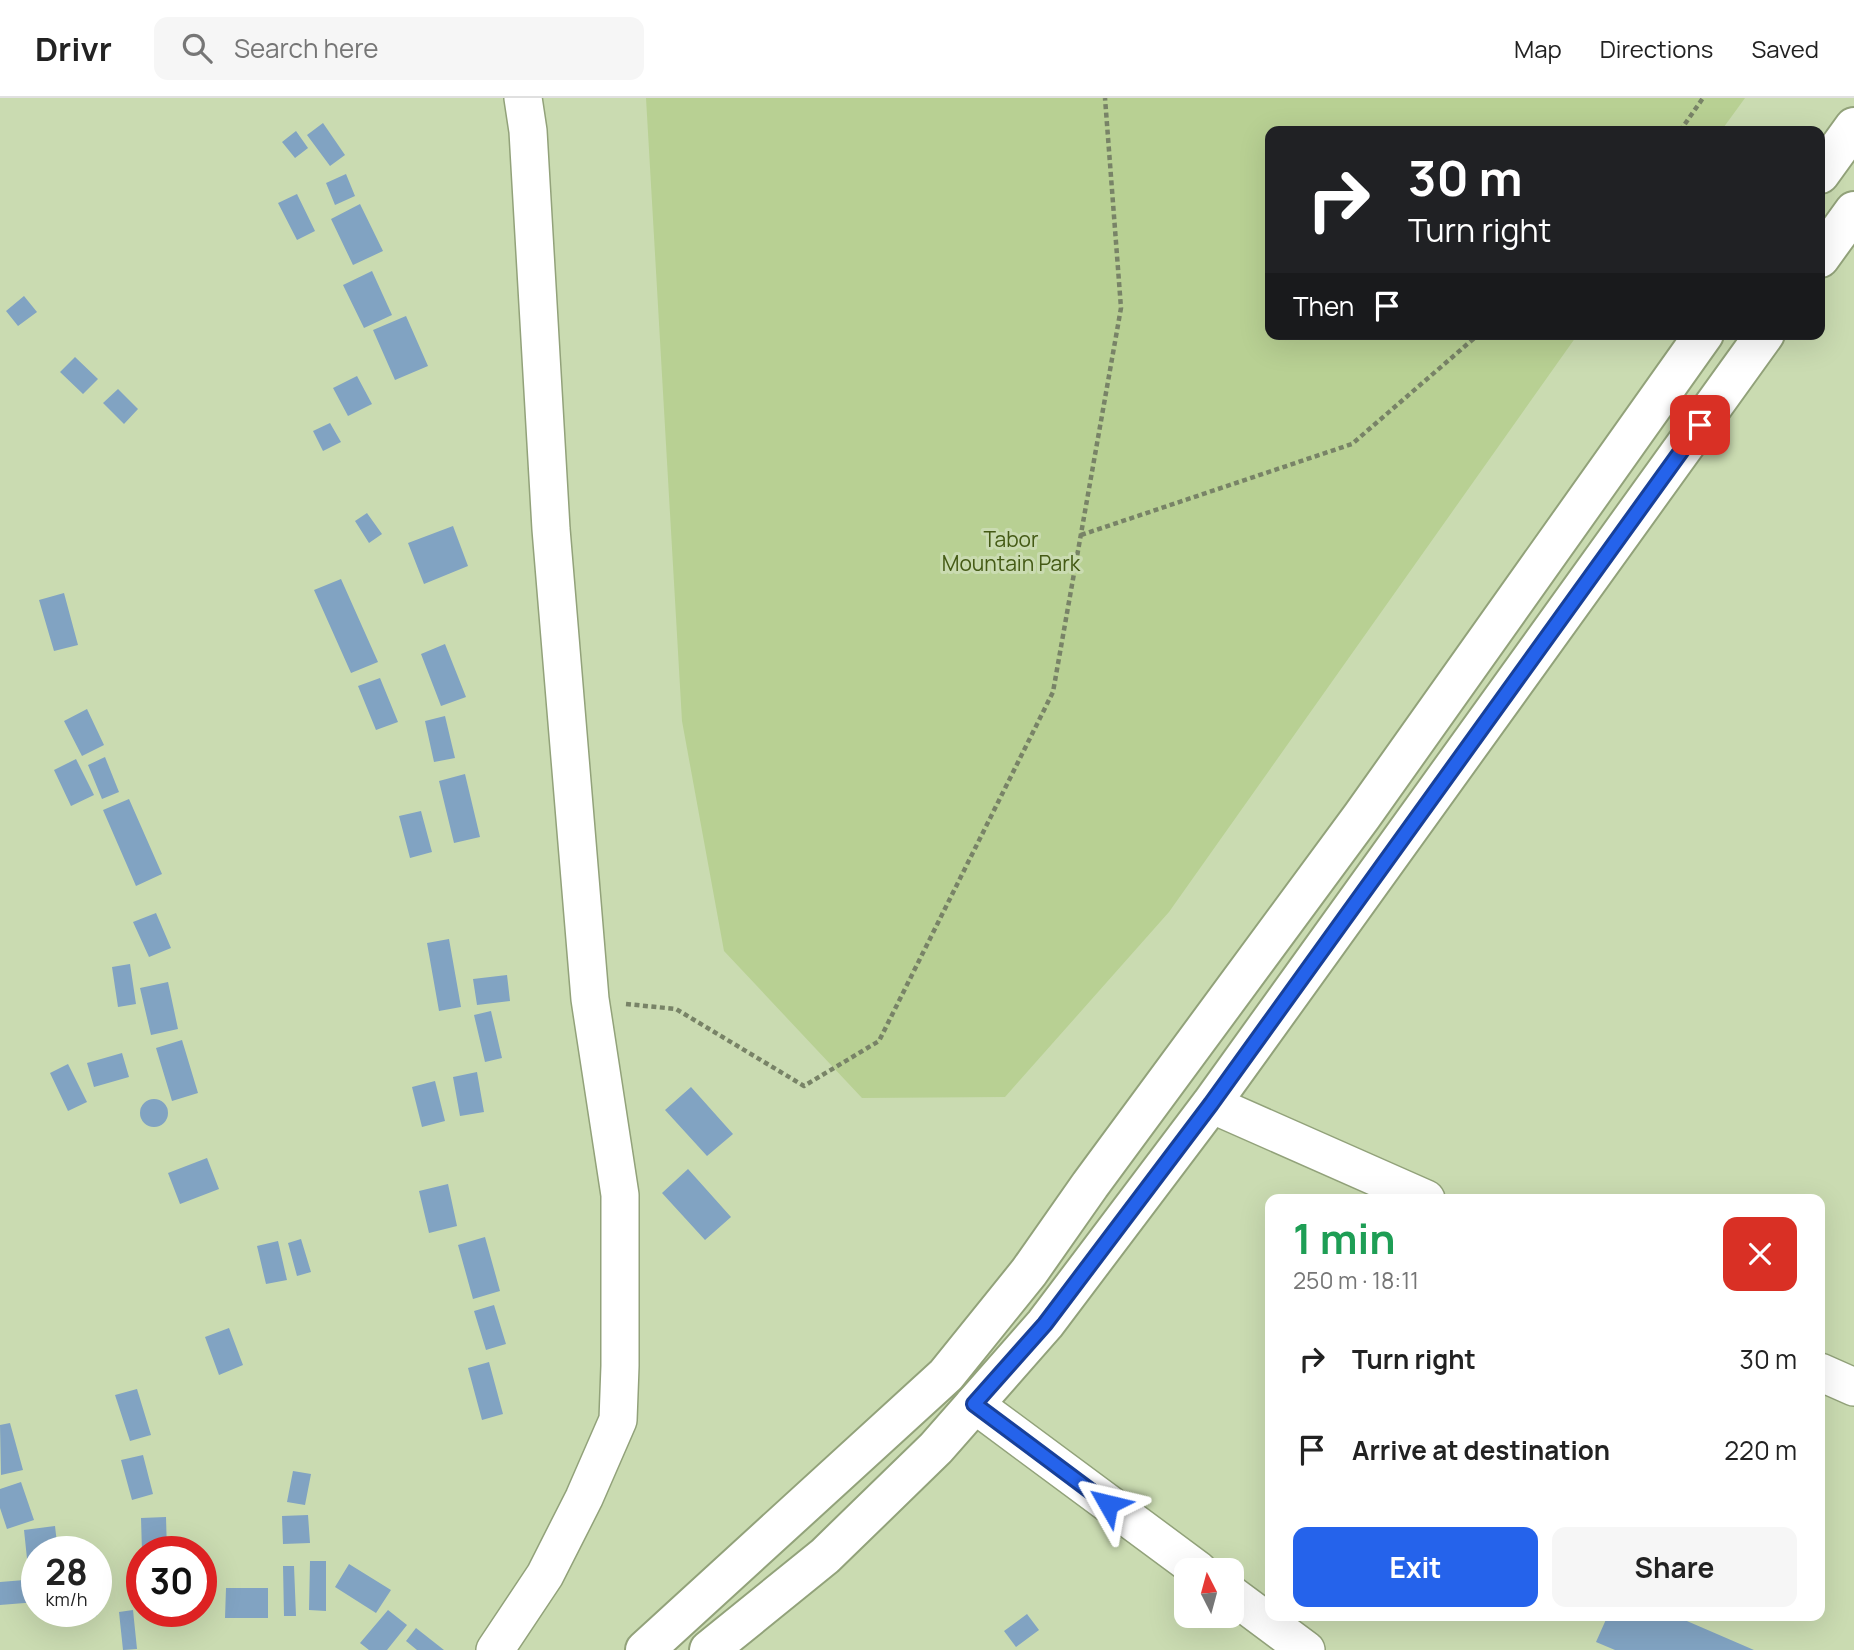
<!DOCTYPE html>
<html lang="en">
<head>
<meta charset="utf-8">
<style>
  :root { --surface:#fff; --page:#f6f6f6; --text:#222; --muted:#767676; --line:#e0e0e0; --accent:#2563eb }
  body { margin:0; font-family:Manrope,sans-serif; background:var(--page); color:var(--text); height:100vh; display:flex; flex-direction:column; font-size:26px; white-space:nowrap }
  * { box-sizing:border-box; margin:0 }
  p { font-size:23px; color:var(--muted) }
  .icon { flex:none; width:38px; height:38px; fill:none; stroke:currentColor; stroke-width:2; stroke-linecap:round; stroke-linejoin:round }
  .map { position:relative; flex:1; overflow:hidden }
  .drawer { position:absolute; left:1265px; top:1096px; width:560px; height:427px; display:flex; flex-direction:column; background:var(--surface); border-radius:14px; box-shadow:0 7px 28px #0002 }
  .drawer>* { flex:none }
  .guide { position:absolute; left:1265px; top:28px; width:560px; height:214px; border-radius:14px; box-shadow:0 7px 28px #0002; background:#202124; color:#fff; overflow:hidden }
  .needle { width:46px; rotate:354deg }
  .controls { position:absolute; left:1174px; top:1460px; display:grid; gap:14px }
  .controls a { display:grid; place-items:center; width:70px; height:70px; border-radius:14px; background:var(--surface); box-shadow:0 7px 28px #0002; font-size:35px }
  .speed { position:absolute; left:21px; top:1438px; display:flex; gap:14px; font-size:35px; font-weight:700; text-align:center }
  .speed>* { display:grid; place-content:center; width:91px; height:91px; border-radius:50%; background:var(--surface); box-shadow:0 7px 28px #0002; line-height:1 }
  .speed small { font-size:18px; font-weight:400 }
  .speed .limit { border:10px solid #d22; background:#fff; color:#111 }
  .pin { position:absolute; display:grid; place-items:center; width:60px; height:60px; color:#fff; margin:-30px; border-radius:14px; box-shadow:0 4px 10px #0006 }
  .me { position:absolute; width:77px; margin:-38px; rotate:307deg; stroke-linejoin:round; filter:drop-shadow(0 0 5px #0008) }
  .turn { display:flex; align-items:center; gap:24px; height:147px; padding:0 28px; font-size:32px }
  .turn .icon { width:91px; height:91px; stroke-width:2.5 }
  .turn b { display:block; font-size:49px; line-height:60px }
  .then { display:flex; align-items:center; height:66px; padding:0 28px; background:#0003; gap:14px; font-size:26px }
  .round { display:grid; place-items:center; flex:none; width:74px; height:74px; border-radius:14px; background:var(--page) }
  .headline { display:flex; align-items:center; justify-content:space-between; height:119px; padding:0 28px }
  h1 { font-size:42px; font-weight:700; line-height:52px; color:#1e9e55 }
  .button { display:flex; gap:14px; margin-top:auto; padding:14px 28px }
  .button a { flex:1; height:80px; border-radius:14px; background:var(--accent); color:#fff; font-size:28px; font-weight:700; line-height:80px; text-align:center }
  .button a+a { background:var(--page); color:var(--text) }
  ul { padding:0; list-style:none }
  li { display:flex; align-items:center; gap:21px; height:91px; padding:0 28px }
  li div { flex:1 }
  li b { display:block; font-size:26px }
  li em { font-style:normal }
  header { display:flex; align-items:center; gap:42px; box-sizing:border-box; height:98px; padding:0 35px; background:var(--surface); border-bottom:2px solid var(--line) }
  header strong { font-size:33px }
  nav { display:flex; gap:38px; margin-inline-start:auto; font-size:24px }
  .search { width:490px; height:63px; background:var(--page); display:flex; align-items:center; gap:18px; box-sizing:border-box; padding:0 24px; border-radius:14px; color:var(--muted); font-size:26px }
  .map>svg:first-child { display:block }
  .green { fill:#b8d093 }
  .building { fill:#81a3c2 }
  .lines { fill:none; stroke-linecap:round; stroke-linejoin:round }
  .street-casing { stroke:#92a27a; stroke-width:40 }
  .secondary-casing { stroke:#92a27a; stroke-width:42 }
  .path { stroke:#788367; stroke-width:4.5; stroke-dasharray:5 3.5; stroke-linecap:butt }
  .street { stroke:#fff; stroke-width:37 }
  .secondary { stroke:#fff; stroke-width:38 }
  .route-casing { stroke:#184099; stroke-width:18 }
  .route { stroke:#2563eb; stroke-width:12 }
  .labels { text-anchor:middle; dominant-baseline:central; stroke-width:6; stroke-linejoin:round; paint-order:stroke }
  .park-label { font-size:21px; fill:#445a15; stroke:#cadbb1 }
</style>
</head>
<body>
<header>
<strong>Drivr</strong>
<div class="search"><svg class="icon" aria-label="search" viewBox="0 0 24 24"><circle cx="10" cy="10" r="6"/><path d="M15 15l6 6"/></svg>Search here</div>
<nav><a>Map</a><a>Directions</a><a>Saved</a></nav>
</header>
<div class="map">
<svg width="1854" height="1552" viewBox="0 0 1854 1552">
  <rect width="100%" height="100%" fill="#cadbb1"/>
  <path class="green" d="M646 0H1745L1721 33H1270V236H1578L1169 814 1005 999 862 1000 724 853 682 623Z"/>
  <path class="building" d="M323 25 345 57 330 68 307 37Z
    M296 33 308 50 295 60 282 44Z
    M346 76 355 98 335 107 326 85Z
    M297 96 315 133 297 142 278 105Z
    M360 106 383 153 353 167 331 121Z
    M372 173 392 217 364 230 343 187Z
    M24 198 37 214 18 228 6 213Z
    M406 218 428 268 395 282 373 232Z
    M75 259 98 281 83 296 60 274Z
    M357 278 372 306 348 318 333 290Z
    M118 291 138 311 124 326 103 305Z
    M330 325 341 344 323 353 313 333Z
    M367 415 382 436 369 445 355 423Z
    M453 428 468 468 424 486 408 445Z
    M341 481 378 564 351 575 314 492Z
    M64 495 78 547 54 553 39 502Z
    M445 546 466 599 441 608 421 556Z
    M380 580 398 624 376 632 358 588Z
    M87 611 104 647 82 658 64 623Z
    M445 618 455 660 434 664 425 623Z
    M105 659 119 694 102 701 88 667Z
    M76 661 94 697 71 708 54 672Z
    M465 676 480 739 454 745 439 683Z
    M129 701 162 776 136 788 103 712Z
    M421 713 432 754 410 760 399 718Z
    M156 815 171 850 149 859 133 824Z
    M449 841 461 909 439 913 427 845Z
    M130 866 136 906 118 909 112 869Z
    M507 877 510 903 477 907 473 881Z
    M168 884 178 931 151 937 140 890Z
    M491 913 502 960 485 964 474 917Z
    M182 942 198 995 172 1003 156 950Z
    M122 955 129 979 94 989 87 965Z
    M68 966 87 1004 68 1013 50 975Z
    M477 974 484 1014 460 1018 453 979Z
    M435 983 445 1023 422 1029 412 989Z
    M691 989 733 1036 707 1058 665 1012Z
    M140 1015a14 14 0 1 1 28 0a14 14 0 1 1-28 0Z
    M207 1060 219 1091 180 1106 168 1075Z
    M688 1071 731 1119 705 1142 662 1095Z
    M448 1086 457 1128 429 1135 419 1093Z
    M485 1139 500 1193 473 1201 458 1147Z
    M301 1141 311 1174 297 1178 288 1145Z
    M278 1143 287 1182 266 1186 257 1148Z
    M494 1207 506 1246 486 1252 474 1213Z
    M229 1230 243 1267 219 1277 205 1239Z
    M489 1264 503 1316 482 1322 468 1270Z
    M137 1291 151 1337 130 1343 115 1297Z
    M10 1325 23 1372 1 1377 0 1327Z
    M143 1357 153 1396 132 1402 121 1362Z
    M293 1373 311 1376 305 1407 287 1404Z
    M21 1384 34 1422 7 1431 0 1410V1391Z
    M308 1417 310 1445 283 1446 282 1418Z
    M166 1419 167 1454H142L141 1420Z
    M55 1428 58 1454H37V1468L28 1470 24 1432Z
    M310 1463H326V1513L309 1512Z
    M201 1465 209 1466 216 1474V1484L208 1491 201 1492Z
    M349 1466 391 1492 376 1515 335 1489Z
    M283 1468H294L296 1518H284Z
    M37 1481V1504L0 1507V1484Z
    M226 1490H268V1520H225Z
    M133 1512 137 1551 123 1552 119 1514Z
    M388 1512 407 1527 387 1552H369L360 1545Z
    M79 1514H97V1518L79 1520Z
    M1027 1516 1039 1532 1016 1549 1004 1533Z
    M1608 1517H1673L1754 1552H1615L1596 1544Z
    M416 1530 444 1552H417L406 1543Z"/>
  <g class="lines">
    <defs>
      <path id="street" d="M1211 1006 1426 1101
        M1820 1274 1854 1289
        M974 1306 1198 1472
        M1232 1497 1306 1552
        M495 1552 545 1477 584 1400 618 1322 620 1268V1097L590 901 551 431 528 33 523 0"/>
      <path id="secondary" d="M1820 76 1854 29
        M1820 160 1854 113
        M645 1552 946 1277 1029 1174 1090 1087 1362 718 1704 236
        M709 1552 825 1458 936 1350 1045 1226 1211 1006 1765 236"/>
    </defs>
    <use href="#street" class="street-casing"/>
    <use href="#secondary" class="secondary-casing"/>
    <path class="path" d="M1680 33 1703 0
      M1081 437 1352 346 1479 236
      M626 906 676 911 804 988 879 943 1053 594 1121 210 1105 0"/>
    <use href="#street" class="street"/>
    <use href="#secondary" class="secondary"/>
  </g>
  <g class="lines">
    <defs>
      <path id="route" d="M1108 1406 974 1306 1045 1226 1211 1006 1700 327"/>
    </defs>
    <use href="#route" class="route-casing"/>
    <use href="#route" class="route"/>
  </g>
  <g class="labels">
    <g class="park-label">
      <text x="1011" y="441">Tabor<tspan x="1011" dy="24">Mountain Park</tspan></text>
    </g>
  </g>
</svg>
<div class="controls">
<a><svg class="needle" viewBox="-14 -14 28 28"><path d="M0-13l5 13h-10z" fill="#e53935"/><path d="M0 13l5-13h-10z" fill="#767676"/></svg></a>
</div>
<div class="speed"><div>28<small>km/h</small></div><div class="limit">30</div></div>
<div class="pin" style="left:1700px;top:327px;background:#d93025"><svg class="icon" aria-label="arrive" viewBox="0 0 24 24"><path d="M6 21V4h12l-3 4 3 4H6"/></svg></div>
<svg class="me" style="left:1108px;top:1406px" viewBox="-20 -20 40 40"><path d="M0-17L14 15 0 8-14 15z" fill="#2563eb" stroke="#fff" stroke-width="4"/></svg>
<div class="guide">
<div class="turn"><svg class="icon" aria-label="right" viewBox="0 0 24 24"><path d="M7 20v-9h11M14 6l5 5-5 5"/></svg><div><b>30 m</b>Turn right</div></div>
<div class="then">Then<svg class="icon" aria-label="arrive" viewBox="0 0 24 24"><path d="M6 21V4h12l-3 4 3 4H6"/></svg></div>
</div>
<section class="drawer">
<div class="headline"><div><h1>1 min</h1><p>250 m · 18:11</p></div><a class="round" style="background:#d93025;color:#fff"><svg class="icon" aria-label="close" viewBox="0 0 24 24"><path d="M6 6l12 12M18 6L6 18"/></svg></a></div>
<ul>
<li><svg class="icon" aria-label="right" viewBox="0 0 24 24"><path d="M7 20v-9h11M14 6l5 5-5 5"/></svg><div><b>Turn right</b></div><em>30 m</em></li>
<li><svg class="icon" aria-label="arrive" viewBox="0 0 24 24"><path d="M6 21V4h12l-3 4 3 4H6"/></svg><div><b>Arrive at destination</b></div><em>220 m</em></li>
</ul>
<div class="button"><a>Exit</a><a>Share</a></div>
</section>
</div>
</body>
</html>
